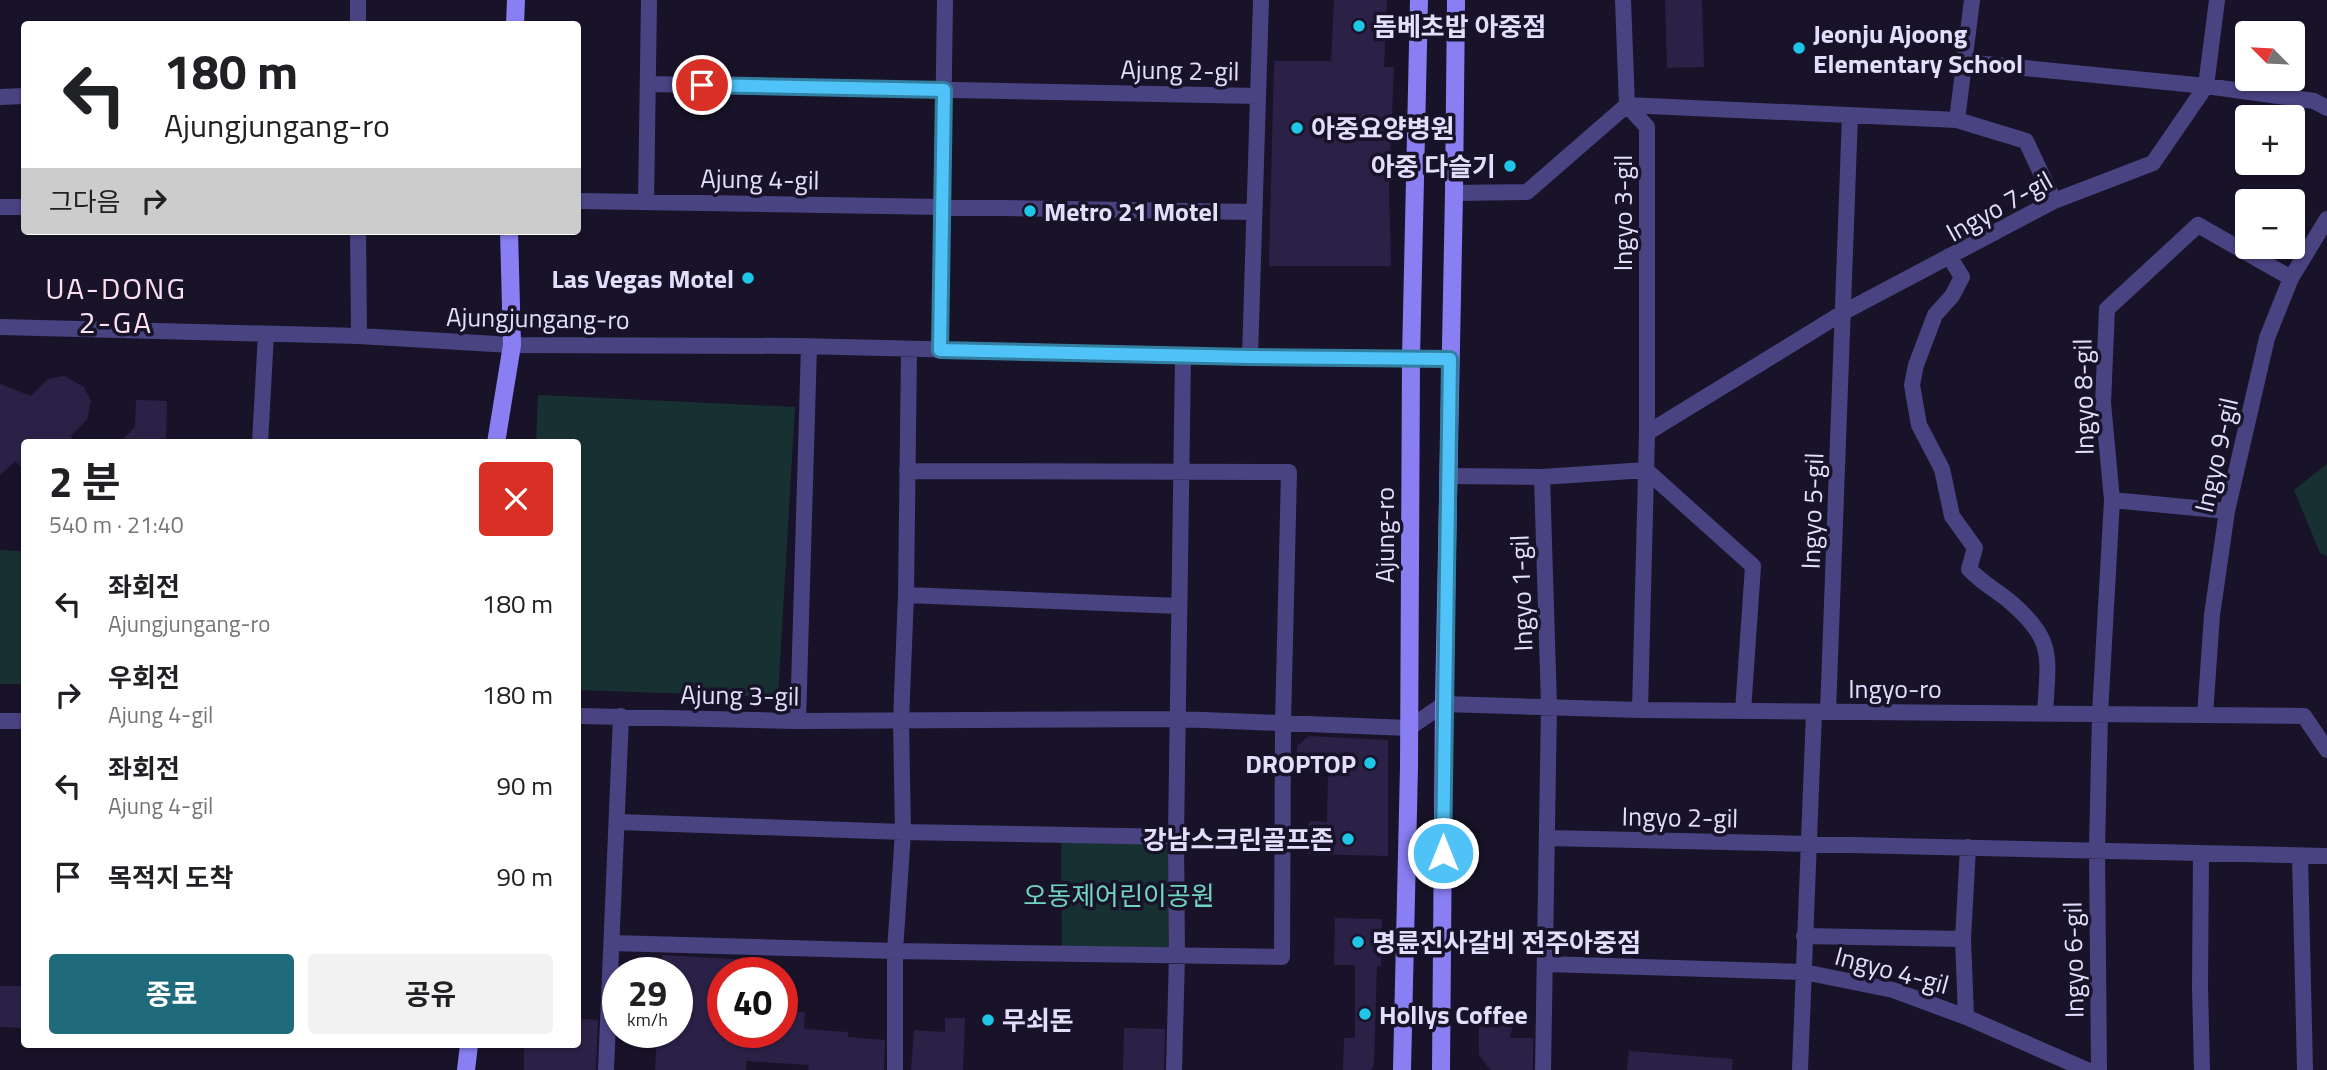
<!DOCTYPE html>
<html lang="ko">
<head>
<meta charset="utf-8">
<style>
  :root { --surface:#fff; --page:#f2f2f2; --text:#202124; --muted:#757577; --accent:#1f6b7c }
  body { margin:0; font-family:"Titillium Web","Noto Sans KR",sans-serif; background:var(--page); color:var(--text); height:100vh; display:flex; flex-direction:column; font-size:26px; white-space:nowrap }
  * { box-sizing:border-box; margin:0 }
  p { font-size:23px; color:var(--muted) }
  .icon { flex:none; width:38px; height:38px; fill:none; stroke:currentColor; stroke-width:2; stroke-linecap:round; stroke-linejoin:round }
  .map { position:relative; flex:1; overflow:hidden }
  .sheet { position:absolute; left:21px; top:439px; width:560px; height:609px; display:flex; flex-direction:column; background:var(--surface); border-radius:7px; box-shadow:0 2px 5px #0004 }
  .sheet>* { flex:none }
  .hud { position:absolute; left:21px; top:21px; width:560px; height:214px; border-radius:7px; box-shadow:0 2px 5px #0004; background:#fff; color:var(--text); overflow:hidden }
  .needle { width:46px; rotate:294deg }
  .buttons { position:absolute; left:2235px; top:21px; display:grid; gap:14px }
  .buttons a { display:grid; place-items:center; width:70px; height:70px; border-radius:7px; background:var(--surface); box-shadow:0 2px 5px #0004; font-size:35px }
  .speed { position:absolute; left:602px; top:957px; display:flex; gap:14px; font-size:35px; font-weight:700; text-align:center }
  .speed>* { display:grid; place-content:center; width:91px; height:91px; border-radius:50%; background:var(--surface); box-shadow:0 2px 5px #0004; line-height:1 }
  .speed small { font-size:18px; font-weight:400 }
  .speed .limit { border:10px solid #d22; background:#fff; color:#111 }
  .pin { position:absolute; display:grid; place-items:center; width:60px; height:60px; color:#fff; margin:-30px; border:4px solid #fff; border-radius:50%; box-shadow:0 2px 7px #0007 }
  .me { position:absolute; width:77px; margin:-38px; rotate:0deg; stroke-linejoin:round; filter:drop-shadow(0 0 5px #0008) }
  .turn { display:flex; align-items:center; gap:24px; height:147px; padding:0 28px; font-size:32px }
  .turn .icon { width:91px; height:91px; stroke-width:2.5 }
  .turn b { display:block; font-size:49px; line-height:60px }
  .then { display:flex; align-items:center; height:66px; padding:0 28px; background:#0003; gap:14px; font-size:26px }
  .round { display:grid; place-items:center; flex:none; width:74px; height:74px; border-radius:7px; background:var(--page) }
  .summary { display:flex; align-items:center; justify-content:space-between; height:119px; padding:0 28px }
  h1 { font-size:42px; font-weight:700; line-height:52px }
  .action { display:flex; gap:14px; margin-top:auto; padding:14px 28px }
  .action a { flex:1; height:80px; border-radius:7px; background:var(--accent); color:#fff; font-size:28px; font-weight:700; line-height:80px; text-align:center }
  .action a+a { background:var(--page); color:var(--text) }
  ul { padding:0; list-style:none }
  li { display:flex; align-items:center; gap:21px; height:91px; padding:0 28px }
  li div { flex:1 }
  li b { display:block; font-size:26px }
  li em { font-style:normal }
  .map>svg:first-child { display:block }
  .green { fill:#173132 }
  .building { fill:#2b2147 }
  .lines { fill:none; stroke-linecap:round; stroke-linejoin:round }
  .street { stroke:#4a4382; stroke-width:16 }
  .secondary { stroke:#897ff2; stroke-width:18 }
  .route-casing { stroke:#337fa1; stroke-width:18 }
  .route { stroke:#4fc3f7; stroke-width:12 }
  .poi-dot { fill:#1ec6e7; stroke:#181328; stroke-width:2.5 }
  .labels { text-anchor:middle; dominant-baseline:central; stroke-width:7; stroke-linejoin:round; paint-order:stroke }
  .poi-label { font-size:26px; font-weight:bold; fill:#e3defc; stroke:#181328; text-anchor:start }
  .street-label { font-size:26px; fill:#e3defc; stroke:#181328 }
  .park-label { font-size:26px; fill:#70d5c3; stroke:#181328 }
  .quarter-label { font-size:30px; letter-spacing:2px; fill:#fce0f0; stroke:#181328 }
</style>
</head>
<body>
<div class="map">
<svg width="2327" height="1070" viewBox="0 0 2327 1070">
  <rect width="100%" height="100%" fill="#181328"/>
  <path class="green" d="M538 395 795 407 778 697 578 690V443H536Z
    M2327 464V556L2320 553 2294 490Z
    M0 550 24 551V684H0Z
    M1061 834 1176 837 1177 954H1062Z"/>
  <path class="building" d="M1334 0H1387L1384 67H1394L1389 185 1391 266H1269L1274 61H1331Z
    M1665 0H1702L1704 67 1667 68Z
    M64 376 84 387 91 401 87 420 71 435 74 443H24V471L15 461 0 475V384L31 396 48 379Z
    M136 400 167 401 166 443H119L135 427Z
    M1309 736 1388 740V856L1308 854 1309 821 1327 822 1328 771 1296 770 1297 746Z
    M1335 918 1382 919 1381 966H1377L1374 1065 1371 1070H1343L1344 1038H1355V965H1334Z
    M662 955 753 960 752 973H723V1032H782V1011L805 1012 804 1029 848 1032V1037L885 1040 884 1070H808L809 1065 746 1061V1070H655L657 1032H677V973H661Z
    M0 986H24V1028L0 1027Z
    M945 1018H965L963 1070H911L914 1030 945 1032Z
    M578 1019 598 1020 596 1070H524V1045H578Z
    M1479 1020 1513 1024 1510 1038H1533V1070H1491L1479 1055Z
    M1124 1028 1165 1029 1164 1070H1123Z
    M1629 1051 1733 1059 1732 1070H1627Z"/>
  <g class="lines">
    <path class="street" d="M358 0V24
      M1623 0 1627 105 1647 127V433L1640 710
      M1965 62 2206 86 2314 101 2327 108
      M648 84 1258 96
      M0 97 24 96
      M1957 120 1972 0
      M1454 193 1527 192 1627 105 1957 120 2026 141 2054 201
      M578 201 1254 212
      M646 202 649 0
      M0 207H24
      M358 231 359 336
      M1949 256 1962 277 1952 296 1935 315 1916 365 1912 385 1919 425 1942 469 1952 516 1975 548 1969 569C1980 581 1995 590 2008 600 2056 640 2048 656 2045 714
      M0 327 359 336 512 345 799 346 1250 357 1450 359
      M940 350 945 0
      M1250 357 1261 0
      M1647 433 1844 312 2054 201 2153 163 2206 86 2217 0
      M260 443 266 334
      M1449 476 1542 477 1646 470 1753 566 1743 711
      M1542 477 1549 706 1543 1070
      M2112 500 2227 511
      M906 595 1179 606
      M1828 712 1850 115
      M2205 715 2212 615 2227 511 2267 338 2291 278 2327 219
      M578 716 798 721 1178 719 1409 728 1444 704 1640 710 2304 716 2327 750
      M0 721H24
      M798 721 809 347
      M618 822 903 832 1176 837
      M1548 838 2327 856
      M2201 854 2200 987 2202 1070
      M2300 856 2305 1070
      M1804 936 1963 939
      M612 943 895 951 1282 957 1283 724 1289 472 907 471
      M1546 964 1804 972 1893 990 1966 1017 2087 1070
      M1966 1017 1963 939 1968 847
      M606 1070 621 716
      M895 1070V951L903 832 901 721 906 595 909 351
      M1174 1070 1177 954 1176 837 1183 356
      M1800 1070 1814 712
      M2099 1070 2097 849 2100 714 2112 500 2103 403 2107 309 2198 225 2291 278"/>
    <path class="secondary" d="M515 24 516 0
      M496 443 512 345 509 231
      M466 1070 469 1045
      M1402 1070 1409 767 1411 358 1419 0
      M1441 1070 1444 704 1454 193 1456 0"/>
  </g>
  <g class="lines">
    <defs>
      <path id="route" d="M702 85 944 90 940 350 1250 357 1450 359 1443 853"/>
    </defs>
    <use href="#route" class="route-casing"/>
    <use href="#route" class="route"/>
  </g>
  <g class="poi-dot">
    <circle cx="1359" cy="26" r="7"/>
    <circle cx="1799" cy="48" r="7"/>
    <circle cx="1297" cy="128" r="7"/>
    <circle cx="1510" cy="166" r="7"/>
    <circle cx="1030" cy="211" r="7"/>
    <circle cx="748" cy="278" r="7"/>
    <circle cx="1370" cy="763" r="7"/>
    <circle cx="1348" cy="839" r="7"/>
    <circle cx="1358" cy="942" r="7"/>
    <circle cx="1365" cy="1014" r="7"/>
    <circle cx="988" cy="1020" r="7"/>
  </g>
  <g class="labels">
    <g class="poi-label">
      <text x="1373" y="26">돔베초밥 아중점</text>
      <text x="1813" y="33">Jeonju Ajoong<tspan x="1813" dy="30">Elementary School</tspan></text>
      <text x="1311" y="128">아중요양병원</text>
      <text x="1496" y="166" text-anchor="end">아중 다슬기</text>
      <text x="1044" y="211">Metro 21 Motel</text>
      <text x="734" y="278" text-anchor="end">Las Vegas Motel</text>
      <text x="1356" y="763" text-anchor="end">DROPTOP</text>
      <text x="1334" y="839" text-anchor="end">강남스크린골프존</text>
      <text x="1372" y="942">명륜진사갈비 전주아중점</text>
      <text x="1379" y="1014">Hollys Coffee</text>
      <text x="1002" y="1020">무쇠돈</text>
    </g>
    <g class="street-label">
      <text transform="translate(1180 70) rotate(1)">Ajung 2-gil</text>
      <text transform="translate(760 179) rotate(1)">Ajung 4-gil</text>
      <text transform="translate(1999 206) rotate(-29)">Ingyo 7-gil</text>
      <text transform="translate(1622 213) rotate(-90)">Ingyo 3-gil</text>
      <text transform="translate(538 318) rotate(1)">Ajungjungang-ro</text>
      <text transform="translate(2083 397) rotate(-91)">Ingyo 8-gil</text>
      <text transform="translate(2216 455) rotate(-77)">Ingyo 9-gil</text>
      <text transform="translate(1812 511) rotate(-88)">Ingyo 5-gil</text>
      <text transform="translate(1384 535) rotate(-90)">Ajung-ro</text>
      <text transform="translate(1521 593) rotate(-92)">Ingyo 1-gil</text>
      <text x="1895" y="688">Ingyo-ro</text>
      <text transform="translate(740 695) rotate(1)">Ajung 3-gil</text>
      <text transform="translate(1680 817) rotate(1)">Ingyo 2-gil</text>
      <text transform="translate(2073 960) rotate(-91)">Ingyo 6-gil</text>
      <text transform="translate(1892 970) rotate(15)">Ingyo 4-gil</text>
    </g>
    <g class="park-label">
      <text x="1119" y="895">오동제어린이공원</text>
    </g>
    <g class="quarter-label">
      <text x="116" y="288">UA-DONG<tspan x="116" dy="34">2-GA</tspan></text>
    </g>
  </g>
</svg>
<div class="buttons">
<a><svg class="needle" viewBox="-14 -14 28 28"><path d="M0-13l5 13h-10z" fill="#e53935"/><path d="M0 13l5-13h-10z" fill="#757577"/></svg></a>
<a>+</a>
<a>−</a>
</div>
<div class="speed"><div>29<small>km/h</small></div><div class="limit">40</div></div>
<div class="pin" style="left:702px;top:85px;background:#d93025"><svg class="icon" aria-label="arrive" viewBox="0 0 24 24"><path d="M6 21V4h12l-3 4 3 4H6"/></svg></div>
<svg class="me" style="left:1443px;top:853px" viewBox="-20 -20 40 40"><circle r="17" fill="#4fc3f7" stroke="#fff" stroke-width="3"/><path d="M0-11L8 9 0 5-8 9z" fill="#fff"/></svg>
<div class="hud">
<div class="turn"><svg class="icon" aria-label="left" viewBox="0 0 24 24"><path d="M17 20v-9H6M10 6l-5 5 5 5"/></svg><div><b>180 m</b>Ajungjungang-ro</div></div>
<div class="then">그다음<svg class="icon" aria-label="right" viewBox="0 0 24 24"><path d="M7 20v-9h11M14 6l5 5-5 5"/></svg></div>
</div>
<section class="sheet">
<div class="summary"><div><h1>2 분</h1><p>540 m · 21:40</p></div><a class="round" style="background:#d93025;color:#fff"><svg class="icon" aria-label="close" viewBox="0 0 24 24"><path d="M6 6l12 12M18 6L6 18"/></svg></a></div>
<ul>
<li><svg class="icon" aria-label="left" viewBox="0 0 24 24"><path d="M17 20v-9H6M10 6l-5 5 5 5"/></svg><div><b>좌회전</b><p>Ajungjungang-ro</p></div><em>180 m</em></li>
<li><svg class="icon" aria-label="right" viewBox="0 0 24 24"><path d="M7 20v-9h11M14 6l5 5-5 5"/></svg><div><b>우회전</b><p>Ajung 4-gil</p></div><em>180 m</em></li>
<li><svg class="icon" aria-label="left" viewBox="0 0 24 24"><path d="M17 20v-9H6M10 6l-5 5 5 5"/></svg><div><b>좌회전</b><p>Ajung 4-gil</p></div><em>90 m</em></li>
<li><svg class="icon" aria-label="arrive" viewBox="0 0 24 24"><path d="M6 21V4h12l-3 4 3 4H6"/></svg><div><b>목적지 도착</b></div><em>90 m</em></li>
</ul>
<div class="action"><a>종료</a><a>공유</a></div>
</section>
</div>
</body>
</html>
